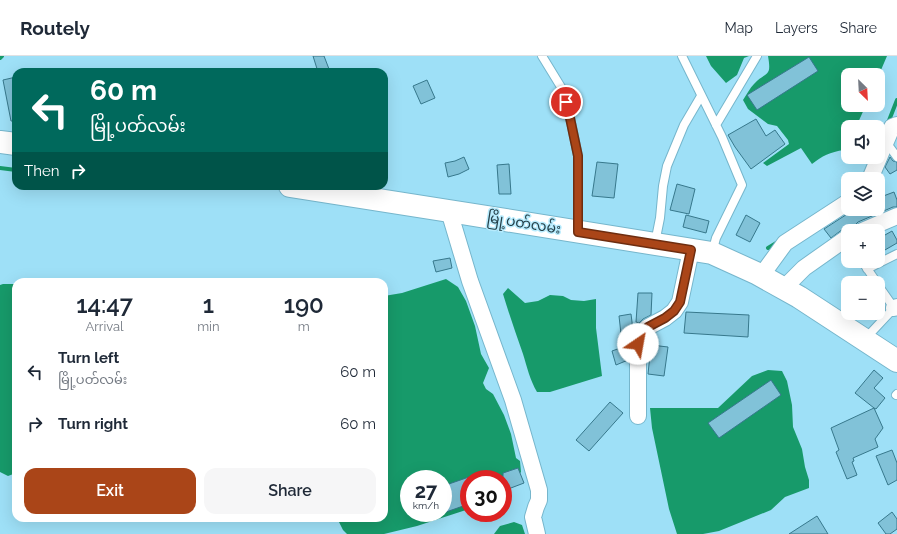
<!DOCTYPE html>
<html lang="en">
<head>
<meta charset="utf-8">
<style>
  :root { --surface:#fff; --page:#f6f6f7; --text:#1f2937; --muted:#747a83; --line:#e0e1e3; --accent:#aa4518 }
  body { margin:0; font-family:Raleway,"Noto Sans Myanmar",sans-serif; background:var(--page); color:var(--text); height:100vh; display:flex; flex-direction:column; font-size:15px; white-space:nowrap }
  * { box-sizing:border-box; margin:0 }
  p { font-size:13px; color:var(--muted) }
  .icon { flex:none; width:22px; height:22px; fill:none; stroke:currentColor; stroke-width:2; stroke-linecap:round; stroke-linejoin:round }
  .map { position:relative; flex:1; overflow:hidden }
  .sheet { position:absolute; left:12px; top:222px; width:376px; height:244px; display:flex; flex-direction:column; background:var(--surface); border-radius:12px; box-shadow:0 4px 16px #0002 }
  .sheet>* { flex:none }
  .guide { position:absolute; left:12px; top:12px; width:376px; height:122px; border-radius:12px; box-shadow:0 4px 16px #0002; background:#00695c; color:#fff; overflow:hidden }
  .needle { width:26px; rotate:156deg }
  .fabs { position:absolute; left:841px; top:12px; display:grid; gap:8px }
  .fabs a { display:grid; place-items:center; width:44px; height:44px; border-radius:8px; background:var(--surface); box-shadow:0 4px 16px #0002; font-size:20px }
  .speed { position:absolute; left:400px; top:414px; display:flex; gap:8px; font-size:20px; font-weight:700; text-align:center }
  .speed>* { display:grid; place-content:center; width:52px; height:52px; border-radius:50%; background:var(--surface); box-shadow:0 4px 16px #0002; line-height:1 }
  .speed small { font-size:10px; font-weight:400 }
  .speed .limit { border:6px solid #d22; background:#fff; color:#111 }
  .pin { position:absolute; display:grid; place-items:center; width:34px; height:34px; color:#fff; margin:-17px; border:2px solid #fff; border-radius:50%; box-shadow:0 1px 4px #0007 }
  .me { position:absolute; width:44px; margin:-22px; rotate:33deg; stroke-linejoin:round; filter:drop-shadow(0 0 3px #0008) }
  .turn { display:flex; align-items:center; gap:14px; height:84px; padding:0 12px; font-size:18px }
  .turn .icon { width:52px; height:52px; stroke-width:2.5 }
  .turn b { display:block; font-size:28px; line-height:34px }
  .then { display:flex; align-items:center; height:38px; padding:0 12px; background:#0003; gap:8px; font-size:15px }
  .eta { display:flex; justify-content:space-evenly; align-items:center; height:68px; text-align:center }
  .eta b { font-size:24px; font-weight:600; line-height:28px }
  .cta { display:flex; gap:8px; margin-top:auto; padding:8px 12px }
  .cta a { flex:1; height:46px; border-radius:12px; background:var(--accent); color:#fff; font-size:16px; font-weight:600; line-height:46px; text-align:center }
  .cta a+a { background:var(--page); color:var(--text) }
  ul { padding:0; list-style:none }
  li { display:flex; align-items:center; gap:12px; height:52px; padding:0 12px }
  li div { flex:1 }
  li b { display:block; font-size:15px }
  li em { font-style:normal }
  header { display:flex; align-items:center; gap:24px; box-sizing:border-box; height:56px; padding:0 20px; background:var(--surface); border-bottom:1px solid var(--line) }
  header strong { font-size:19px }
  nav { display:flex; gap:22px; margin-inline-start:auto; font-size:14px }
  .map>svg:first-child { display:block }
  .water { fill:#179a6a; fill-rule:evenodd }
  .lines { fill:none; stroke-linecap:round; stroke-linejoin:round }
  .stream { stroke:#179a6a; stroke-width:4 }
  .building { fill:#81c2d8; stroke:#37788c }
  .lane-casing { stroke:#76b6cc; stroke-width:10 }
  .street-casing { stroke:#76b6cc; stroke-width:18 }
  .secondary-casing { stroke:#76b6cc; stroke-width:24 }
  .lane { stroke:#fff; stroke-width:8 }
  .street { stroke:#fff; stroke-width:16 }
  .secondary { stroke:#fff; stroke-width:22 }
  .route-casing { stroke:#6e2d10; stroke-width:10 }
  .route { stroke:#aa4518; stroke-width:7 }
  .labels { text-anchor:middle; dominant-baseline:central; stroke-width:3; stroke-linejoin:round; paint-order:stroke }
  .street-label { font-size:14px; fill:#254049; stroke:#b7ebfd }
</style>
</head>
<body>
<header>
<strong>Routely</strong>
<nav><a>Map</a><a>Layers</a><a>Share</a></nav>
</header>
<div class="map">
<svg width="897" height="478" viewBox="0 0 897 478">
  <rect width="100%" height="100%" fill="#9ee0f7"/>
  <path class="water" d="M706 0H749L744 2 737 19 726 27 711 10Z
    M768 0H887L878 21V19H848V49H866L856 71H848V88L844 94C830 96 822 100 812 108L801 92 767 110 763 107 789 88 788 84 777 70 768 68 748 53 743 44C747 38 750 32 754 28 766 15 772 22 768 0Z
    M446 223 458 231 466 245 475 270 481 298 489 312 483 327 486 333 493 338 504 359 511 378 516 402 520 405 521 416 515 423H469V453L417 470 384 478H347L343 474 337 462H384V240L402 237ZM409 423H443V457H409Z
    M3 228H16V417L8 420 0 416V229Z
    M508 232 525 247 538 245 550 239 563 240 571 244 584 245 596 243V272L602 320 550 336H537C530 324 527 311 523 298 516 278 509 258 503 238Z
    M768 314 782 315 787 325 792 349 793 371 802 393 805 411 809 424V432L785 441 771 454 719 475 703 478H677L669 453 652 372 650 352H718L752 320Z
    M514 466 522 469 525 478H494L500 470Z"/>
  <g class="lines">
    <path class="stream" d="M0 2 2 0
      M888 67 897 44
      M0 112 16 114
      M768 192 778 186"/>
  </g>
  <path class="building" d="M313 0H324L329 13 323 16H318Z
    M809 1 818 15 757 54 747 39Z
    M16 21V65H11L3 24Z
    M427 24 435 42 421 48 413 30Z
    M756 63 766 80 775 74 785 88 751 113 735 91 728 79Z
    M464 101 469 113 459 118 448 121 445 107 455 105Z
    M890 101 893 105 897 106V114L890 118 885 111Z
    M597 106 618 108 614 142 592 140Z
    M509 108 511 138H499L497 109Z
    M677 128 695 133 689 158 670 154Z
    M894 136 897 144V151H893L858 166 852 172H848L843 173 831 182 824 173 855 153H878V142Z
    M686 159 709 165 706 177 683 171Z
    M746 159 760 167 750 186 736 179Z
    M892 175 897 184V187L878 198V183Z
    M450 202 452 212 436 216 433 205Z
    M638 237H652L651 259 643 263 639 267 636 266Z
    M686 256 749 259 748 281 684 277Z
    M631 258 633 274 631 277 621 278 619 260Z
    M651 289 668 291 664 320 648 318Z
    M626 290 628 296V304L616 309 612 295Z
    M874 314 883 322 874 332 885 342 876 353 874 352 883 372 875 383 878 391 853 402 854 405 852 406 857 419 847 423 836 396 839 394 831 372 874 352 855 337Z
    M771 324 781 339 719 382 708 367Z
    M610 346 623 357 589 395 576 384Z
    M892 394 897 407V424L888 429 876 400Z
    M518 412 524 427 503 435V417Z
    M469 421V448L446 456 443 447V430Z
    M892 456 897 463V473L890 478H886L878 467Z
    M817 460 828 478H789Z"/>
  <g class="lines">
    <defs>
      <path id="lane" d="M542 0 561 31 570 61 578 100V175
        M682 0 722 81 742 129 716 182 712 197
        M716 69 757 0
        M886 86 897 101
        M655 187 660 162 663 130 667 110 684 69 701 40
        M862 205 877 227
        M867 213 897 198
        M865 283 894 252 878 229
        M896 339 897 338"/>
      <path id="street" d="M870 123 892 71 897 69
        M449 155 470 225 513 344 539 434V444L536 451 533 461 537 478
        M862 175 897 160
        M761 220 785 187 848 146
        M783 233 804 212 848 181
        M894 252 897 251
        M638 360V288L641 278 648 271 665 262 674 255 680 246 691 194"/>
      <path id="secondary" d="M0 86 16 88
        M290 130 449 155 712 197 756 217 799 241 897 305"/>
    </defs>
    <use href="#lane" class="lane-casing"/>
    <use href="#street" class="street-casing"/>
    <use href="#secondary" class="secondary-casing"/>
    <use href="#lane" class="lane"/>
    <use href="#street" class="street"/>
    <use href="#secondary" class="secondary"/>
  </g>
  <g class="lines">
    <defs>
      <path id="route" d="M566 46 570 62 578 100V176L691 194 680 246 674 255 665 262 648 271 641 278 638 288"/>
    </defs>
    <use href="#route" class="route-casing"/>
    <use href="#route" class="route"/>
  </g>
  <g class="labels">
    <g class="street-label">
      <text transform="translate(524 167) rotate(9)">မြို့ပတ်လမ်း</text>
    </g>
  </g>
</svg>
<div class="fabs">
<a><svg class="needle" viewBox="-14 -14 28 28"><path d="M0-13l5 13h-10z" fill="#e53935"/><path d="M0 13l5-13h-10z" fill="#747a83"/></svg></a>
<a><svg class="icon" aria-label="sound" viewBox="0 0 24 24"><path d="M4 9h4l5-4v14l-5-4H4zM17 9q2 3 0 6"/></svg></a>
<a><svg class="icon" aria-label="layers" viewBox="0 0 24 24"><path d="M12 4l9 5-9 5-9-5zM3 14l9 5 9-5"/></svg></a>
<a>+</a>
<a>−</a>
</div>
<div class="speed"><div>27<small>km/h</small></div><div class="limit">30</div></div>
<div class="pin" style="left:566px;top:46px;background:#d93025"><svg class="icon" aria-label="arrive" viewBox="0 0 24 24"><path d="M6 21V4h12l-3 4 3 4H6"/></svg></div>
<svg class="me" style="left:638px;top:288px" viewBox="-20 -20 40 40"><circle r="19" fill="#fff"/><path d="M0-13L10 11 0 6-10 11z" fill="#aa4518"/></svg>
<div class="guide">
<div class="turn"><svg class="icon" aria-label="left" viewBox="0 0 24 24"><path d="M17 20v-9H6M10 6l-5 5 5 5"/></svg><div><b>60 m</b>မြို့ပတ်လမ်း</div></div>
<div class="then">Then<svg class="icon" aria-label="right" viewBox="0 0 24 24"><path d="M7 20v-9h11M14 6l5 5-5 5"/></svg></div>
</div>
<section class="sheet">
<div class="eta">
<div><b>14:47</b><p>Arrival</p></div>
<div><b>1</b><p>min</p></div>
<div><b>190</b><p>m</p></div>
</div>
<ul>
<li><svg class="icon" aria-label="left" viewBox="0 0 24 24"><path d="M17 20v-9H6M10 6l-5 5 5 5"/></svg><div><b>Turn left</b><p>မြို့ပတ်လမ်း</p></div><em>60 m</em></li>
<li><svg class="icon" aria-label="right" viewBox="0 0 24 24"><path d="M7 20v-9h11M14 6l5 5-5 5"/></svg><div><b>Turn right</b></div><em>60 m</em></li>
</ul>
<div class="cta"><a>Exit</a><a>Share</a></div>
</section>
</div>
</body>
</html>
